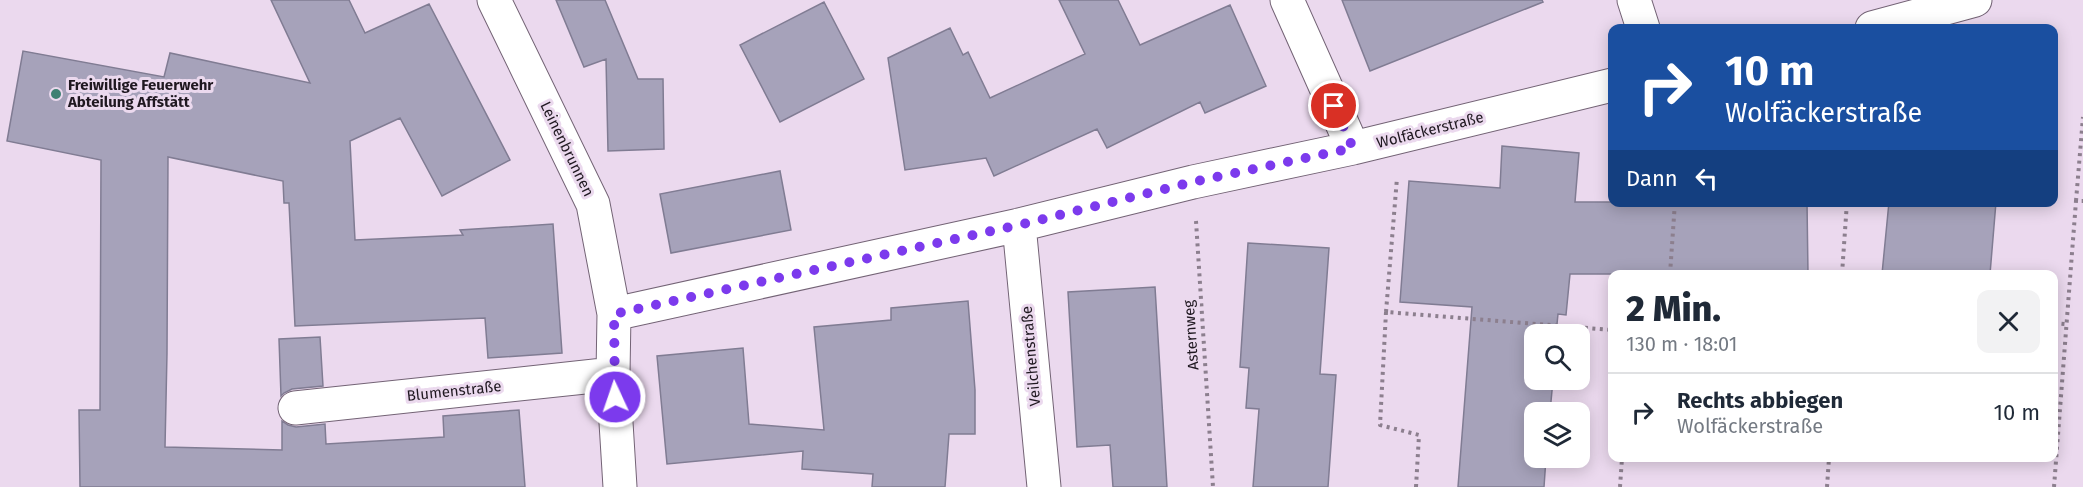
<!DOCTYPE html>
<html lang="de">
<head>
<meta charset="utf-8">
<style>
  :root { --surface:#fff; --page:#f2f2f3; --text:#1f2937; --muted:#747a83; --line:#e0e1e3 }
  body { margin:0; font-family:"Fira Sans",sans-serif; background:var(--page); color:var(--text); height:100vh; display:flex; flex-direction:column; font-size:22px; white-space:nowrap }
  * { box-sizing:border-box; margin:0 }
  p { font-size:20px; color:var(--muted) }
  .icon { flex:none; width:33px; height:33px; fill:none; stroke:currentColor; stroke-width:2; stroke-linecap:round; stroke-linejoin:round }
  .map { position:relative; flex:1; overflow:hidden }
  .sheet { position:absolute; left:1608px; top:270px; width:450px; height:192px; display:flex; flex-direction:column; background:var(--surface); border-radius:12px; box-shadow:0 3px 15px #0003 }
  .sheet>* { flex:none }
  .hud { position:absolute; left:1608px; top:24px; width:450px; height:183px; border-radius:12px; box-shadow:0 3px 15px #0003; background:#1a4fa0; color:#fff; overflow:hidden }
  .buttons { position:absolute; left:1524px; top:324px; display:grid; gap:12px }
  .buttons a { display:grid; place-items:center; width:66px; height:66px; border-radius:12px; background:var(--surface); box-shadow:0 3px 15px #0003; font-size:30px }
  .pin { position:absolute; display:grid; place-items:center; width:51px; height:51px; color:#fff; margin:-26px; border:3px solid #fff; border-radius:50%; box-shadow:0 2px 6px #0007 }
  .me { position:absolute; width:66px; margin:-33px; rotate:357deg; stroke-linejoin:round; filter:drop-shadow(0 0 4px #0008) }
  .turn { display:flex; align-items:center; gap:21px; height:126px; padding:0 18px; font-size:27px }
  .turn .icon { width:78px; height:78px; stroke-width:2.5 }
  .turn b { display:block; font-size:42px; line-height:51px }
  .then { display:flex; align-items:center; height:57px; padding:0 18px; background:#0003; gap:12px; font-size:22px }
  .round { display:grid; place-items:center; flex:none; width:63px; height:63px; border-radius:12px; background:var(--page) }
  .head { display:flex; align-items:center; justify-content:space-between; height:102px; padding:0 18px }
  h1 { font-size:36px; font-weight:800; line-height:45px }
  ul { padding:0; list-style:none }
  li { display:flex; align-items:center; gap:18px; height:78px; padding:0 18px; border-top:2px solid var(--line) }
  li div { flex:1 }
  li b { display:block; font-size:22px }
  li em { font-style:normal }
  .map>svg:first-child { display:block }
  .building { fill:#a6a2ba; stroke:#807c93; stroke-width:1.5 }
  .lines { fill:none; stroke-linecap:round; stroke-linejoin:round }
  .minor-casing { stroke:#736375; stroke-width:35 }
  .path { stroke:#8c7f8e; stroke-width:4; stroke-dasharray:3 4.5; stroke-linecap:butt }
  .minor { stroke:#fff; stroke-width:33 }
  .route { stroke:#7c3aed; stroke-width:10; stroke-dasharray:0 18 }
  .poi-dot { fill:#3e8072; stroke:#ebd9ee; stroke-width:2 }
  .labels { text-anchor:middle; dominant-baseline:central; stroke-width:6; stroke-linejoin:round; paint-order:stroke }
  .poi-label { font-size:15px; font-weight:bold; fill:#1f1820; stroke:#ebd9ee; text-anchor:start }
  .street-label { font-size:15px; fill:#1f1820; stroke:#ebd9ee }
</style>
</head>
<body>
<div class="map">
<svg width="2083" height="487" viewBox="0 0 2083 487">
  <rect width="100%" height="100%" fill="#ebd9ee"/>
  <path class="building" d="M271 0H349L365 33 429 4 510 160 442 196 400 118 350 141 355 240 463 235 460 230 553 224 562 353 488 358 485 318 295 326 289 203H284L283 181 168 157 167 353 165 447 282 450V421L288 425 296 427 325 424 326 444 444 437 443 416 519 410 525 487H80L79 410H100L101 160 7 141 23 51 164 77 170 53 310 83Z
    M556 0H605L638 79H663L664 149 608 151 606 59 584 67Z
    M1059 0H1118L1140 45 1230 5 1266 86 1205 113 1200 102 1107 148 1097 129 994 176 986 158 905 170 888 58 950 28 963 55 968 52 990 98 1085 54Z
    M1342 0H1542L1543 2 1370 71Z
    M824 2 864 79 780 122 740 45Z
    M1502 146 1579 153 1575 202H1807L1808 274H1570L1566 315 1558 314 1556 334H1534V380H1553L1550 412H1534V458H1546L1544 487H1458L1472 307 1400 302 1409 181 1500 188Z
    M780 171 791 230 671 253 660 194Z
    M1889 202H1996L1990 274H1882Z
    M1248 243 1329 248 1320 374 1336 375 1328 487H1253L1259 409 1246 408 1249 368 1240 367Z
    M1155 287 1167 487H1113L1110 445 1077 447 1068 292Z
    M968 301 975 390V434H949L945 487H872L873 474 802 469 803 451 667 464 657 356 743 348 749 424 824 430 814 327 891 320V308Z
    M320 337 323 386 292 389 284 393 281 396 279 339Z"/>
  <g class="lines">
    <defs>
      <path id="minor" d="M494 0 593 204 614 314 613 374 620 487
        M1287 0 1353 148
        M1634 0 1643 28
        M1872 28 1975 0
        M1019 225 1044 487
        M614 314 1019 225 1193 182 1353 148 1612 85
        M295 408 613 374"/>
    </defs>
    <use href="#minor" class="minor-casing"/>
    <path class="path" d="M2076 201 2083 117
      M1196 221 1213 487
      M1670 274 1675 202
      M1842 274 1847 202
      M1386 312 1397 178
      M2054 323 2065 324
      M1416 487 1419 435 1380 425 1386 312 1612 330
      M1620 487 1622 458
      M1827 487 1829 458
      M2054 487 2076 201H2083"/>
    <use href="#minor" class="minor"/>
  </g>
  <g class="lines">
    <path class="route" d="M615 397 614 314 1019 225 1193 182 1353 148 1334 106"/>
  </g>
  <circle class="poi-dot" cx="56" cy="94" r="6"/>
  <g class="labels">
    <g class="poi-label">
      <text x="68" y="85">Freiwillige Feuerwehr<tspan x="68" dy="17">Abteilung Affstätt</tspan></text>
    </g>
    <g class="street-label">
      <text transform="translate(1430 130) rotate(-14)">Wolfäckerstraße</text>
      <text transform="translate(567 149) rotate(64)">Leinenbrunnen</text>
      <text transform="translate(1191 335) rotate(-94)">Asternweg</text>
      <text transform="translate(1031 356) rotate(-95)">Veilchenstraße</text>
      <text transform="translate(454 391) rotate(-6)">Blumenstraße</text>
    </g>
  </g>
</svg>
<div class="buttons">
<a><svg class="icon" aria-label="search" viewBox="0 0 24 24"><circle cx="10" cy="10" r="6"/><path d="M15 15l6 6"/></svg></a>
<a><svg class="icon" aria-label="layers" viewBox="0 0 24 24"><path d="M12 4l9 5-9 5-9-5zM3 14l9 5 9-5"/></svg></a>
</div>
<div class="pin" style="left:1334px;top:106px;background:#d93025"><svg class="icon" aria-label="arrive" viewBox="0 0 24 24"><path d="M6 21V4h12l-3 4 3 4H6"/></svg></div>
<svg class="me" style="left:615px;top:397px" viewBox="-20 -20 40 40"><circle r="17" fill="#7c3aed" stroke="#fff" stroke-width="3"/><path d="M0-11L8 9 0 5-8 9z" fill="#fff"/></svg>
<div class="hud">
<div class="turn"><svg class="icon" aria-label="right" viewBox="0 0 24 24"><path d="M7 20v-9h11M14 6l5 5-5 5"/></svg><div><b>10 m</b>Wolfäckerstraße</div></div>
<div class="then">Dann<svg class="icon" aria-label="left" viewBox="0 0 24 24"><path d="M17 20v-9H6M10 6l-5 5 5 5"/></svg></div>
</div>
<section class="sheet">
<div class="head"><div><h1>2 Min.</h1><p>130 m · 18:01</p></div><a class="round"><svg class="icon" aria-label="close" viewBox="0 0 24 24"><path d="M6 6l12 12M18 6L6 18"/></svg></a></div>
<ul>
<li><svg class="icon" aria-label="right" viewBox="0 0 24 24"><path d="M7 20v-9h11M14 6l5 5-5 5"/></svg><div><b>Rechts abbiegen</b><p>Wolfäckerstraße</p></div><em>10 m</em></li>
</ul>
</section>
</div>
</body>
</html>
